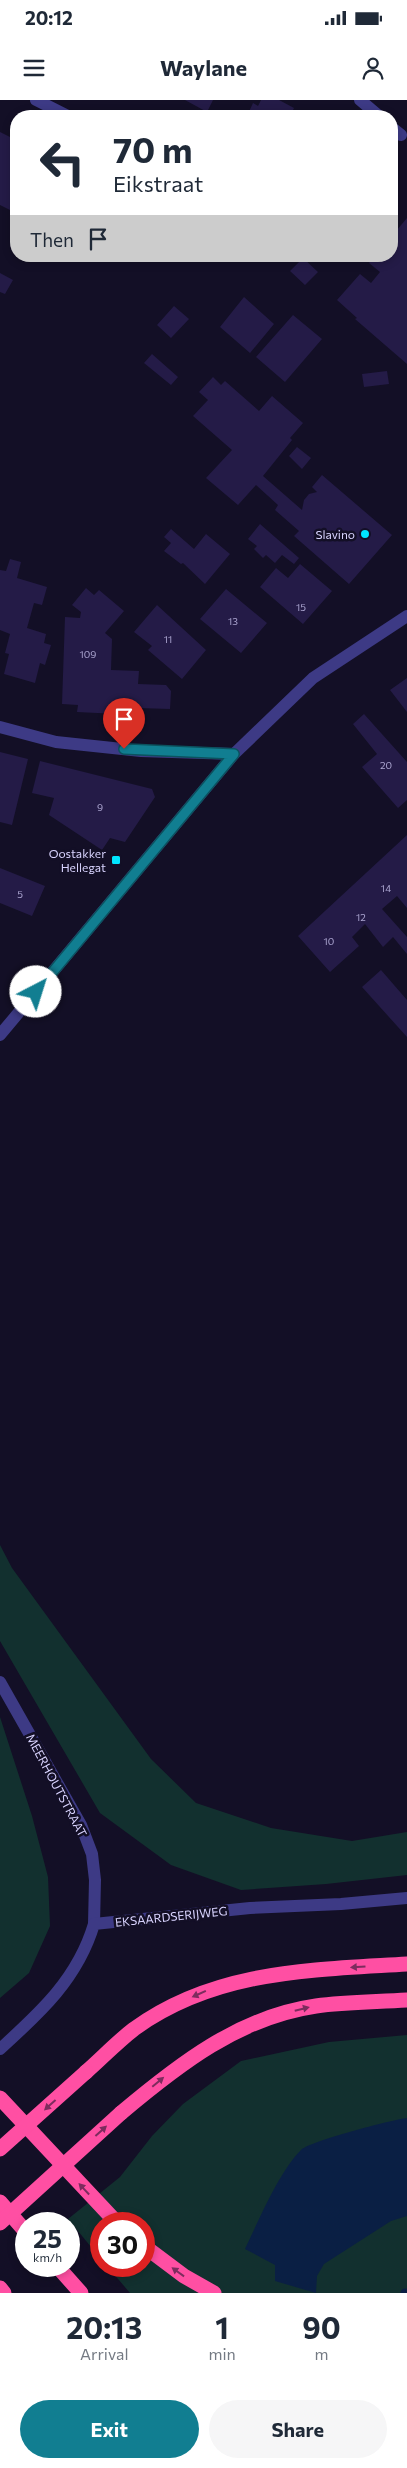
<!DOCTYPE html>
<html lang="en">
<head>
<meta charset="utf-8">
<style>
  :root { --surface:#fff; --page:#f6f6f7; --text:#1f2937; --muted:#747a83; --accent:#117e91 }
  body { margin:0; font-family:Commissioner,sans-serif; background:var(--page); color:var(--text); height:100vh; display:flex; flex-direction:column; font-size:19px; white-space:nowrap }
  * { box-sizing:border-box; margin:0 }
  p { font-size:16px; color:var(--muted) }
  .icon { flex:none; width:28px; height:28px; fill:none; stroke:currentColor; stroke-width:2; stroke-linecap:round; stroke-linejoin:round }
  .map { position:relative; height:2193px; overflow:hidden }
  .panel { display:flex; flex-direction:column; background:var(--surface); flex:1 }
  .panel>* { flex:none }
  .banner { position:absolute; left:10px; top:10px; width:388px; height:152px; border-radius:20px; box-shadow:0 2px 8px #0003; background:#fff; color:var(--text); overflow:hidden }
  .speed { position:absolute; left:15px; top:2112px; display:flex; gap:10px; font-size:25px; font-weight:700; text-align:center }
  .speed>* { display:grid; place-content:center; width:65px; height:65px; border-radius:50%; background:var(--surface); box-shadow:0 2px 8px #0003; line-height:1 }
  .speed small { font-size:12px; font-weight:400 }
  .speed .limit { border:8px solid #d22; background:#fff; color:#111 }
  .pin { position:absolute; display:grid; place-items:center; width:42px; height:42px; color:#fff; margin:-51px -21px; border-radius:50% 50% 50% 0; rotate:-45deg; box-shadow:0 0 5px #0007 }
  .pin .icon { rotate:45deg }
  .me { position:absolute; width:55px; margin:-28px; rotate:40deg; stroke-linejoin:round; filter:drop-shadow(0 0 4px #0008) }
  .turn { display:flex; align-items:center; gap:18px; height:105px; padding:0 20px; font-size:22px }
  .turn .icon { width:65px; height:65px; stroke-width:2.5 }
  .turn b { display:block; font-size:35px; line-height:42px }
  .then { display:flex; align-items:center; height:48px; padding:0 20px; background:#0003; gap:10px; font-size:19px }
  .eta { display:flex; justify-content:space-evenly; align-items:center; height:85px; text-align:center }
  .eta b { font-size:30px; font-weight:700; line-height:35px }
  .action { display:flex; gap:10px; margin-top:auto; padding:10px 20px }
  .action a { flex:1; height:58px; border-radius:30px; background:var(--accent); color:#fff; font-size:20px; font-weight:700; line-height:58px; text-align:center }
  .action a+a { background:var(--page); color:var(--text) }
  .status { display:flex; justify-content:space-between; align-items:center; height:35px; padding:0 25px; background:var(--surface); direction:ltr }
  .status svg { height:14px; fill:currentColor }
  header { display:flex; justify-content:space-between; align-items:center; height:65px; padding:0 20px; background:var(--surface); font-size:22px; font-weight:700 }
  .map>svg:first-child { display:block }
  .green { fill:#12302f }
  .water { fill:#0a1f44 }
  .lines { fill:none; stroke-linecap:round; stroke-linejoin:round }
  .stream { stroke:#0a1f44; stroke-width:9 }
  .building { fill:#241b47 }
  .minor { stroke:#3d3a85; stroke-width:12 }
  .tertiary { stroke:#3d3a85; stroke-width:12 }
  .motorway { stroke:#ff4fa3; stroke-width:15 }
  .motorway-bridge { stroke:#ff4fa3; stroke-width:15 }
  .oneway { fill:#7d2c5e }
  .route-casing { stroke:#0b525e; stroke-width:12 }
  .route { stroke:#117e91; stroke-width:9 }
  .poi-dot { fill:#00e5ff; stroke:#130f26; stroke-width:2 }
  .labels { text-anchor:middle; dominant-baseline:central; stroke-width:5; stroke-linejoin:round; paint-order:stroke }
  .number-label { font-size:10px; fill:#aca6d1 }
  .poi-label { font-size:12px; fill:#d9d4ff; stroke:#130f26; text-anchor:end }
  .street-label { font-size:12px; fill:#d9d4ff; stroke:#130f26 }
</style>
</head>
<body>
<div class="status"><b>20:12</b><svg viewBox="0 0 49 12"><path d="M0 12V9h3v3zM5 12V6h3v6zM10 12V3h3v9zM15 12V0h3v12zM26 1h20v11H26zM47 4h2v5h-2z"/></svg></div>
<header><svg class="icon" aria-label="menu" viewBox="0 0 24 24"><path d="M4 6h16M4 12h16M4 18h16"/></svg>Waylane<svg class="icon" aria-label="person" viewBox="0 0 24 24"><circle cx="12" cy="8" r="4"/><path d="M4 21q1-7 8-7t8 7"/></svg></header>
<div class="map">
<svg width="407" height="2193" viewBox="0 0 407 2193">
  <rect width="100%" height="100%" fill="#130f26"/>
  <path class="green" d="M0 1445 12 1468 151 1659 196 1703 271 1728 352 1741 407 1732V1775L326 1784 241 1790 171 1765 100 1713 0 1541Z
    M0 1617 32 1716 48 1777 50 1826 29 1873 0 1898Z
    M407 1935V2193H130L107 2166H144V2124H101V2159L68 2119 120 2077 152 2036 183 2004 241 1961 329 1942Z"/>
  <path class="water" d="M407 2018V2116L391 2121 324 2164 317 2176 316 2193 275 2181V2165L245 2149C259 2120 279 2072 301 2050 310 2041 391 2020 407 2018Z"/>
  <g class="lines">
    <path class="stream" d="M405 2193H407"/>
  </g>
  <path class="building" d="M185 0H213L207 12Z
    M261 0H279L294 8 290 16H247L253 3 258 6Z
    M0 32 16 40V113L0 105Z
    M407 118V264L355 219 357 218 337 200 360 174 371 183 380 172 369 163 374 156H391V137Z
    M303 158 318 172 305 185 290 171Z
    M0 173 13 180 5 194 0 192Z
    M244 197 274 224 250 253 220 227Z
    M174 206 189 219 171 238 157 225Z
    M293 215 322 239 285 282 256 257Z
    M152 254 178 277 171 285 144 263Z
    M387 271 389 284 364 287 362 274Z
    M213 277 221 285 225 281 259 311 272 296 303 323 290 338 292 340 263 376 302 410 304 400 309 394 317 392 312 387 322 375 392 435 349 484 294 436 299 431 275 410 278 405 256 385 238 405 206 378 232 350 193 316 208 300 199 292Z
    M297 347 311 358 302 369 289 356Z
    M260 424 299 458 294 464 282 455 275 463 266 455 263 458 254 449 257 446 248 439Z
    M171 429 194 449 206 434 230 454 205 484 183 463 181 464 164 451 171 443 164 437Z
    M10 459 21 462 17 478 47 487 42 505 34 503 27 528 46 534 44 543 51 545 45 565 40 563 35 583 4 574 9 554 5 553 10 534 0 530V470L6 471Z
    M300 464 332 491 303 524 260 487 276 468 288 478Z
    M86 488 94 495 99 490 124 511 105 533 112 539 111 570 139 571 138 584 166 585 171 591 170 609 138 608V615L77 612 78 605 62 604 65 517 80 518 81 512 72 505Z
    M226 489 267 523 241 553 200 519Z
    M157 505 206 550 182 579 148 550 152 546 134 532Z
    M407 578V612L390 590Z
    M364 614 407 662V700L398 708 362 667 377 654 353 624Z
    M0 652 28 659 12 725 0 722Z
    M40 661 152 689 155 697 125 742 110 738 102 750 49 715 54 698 32 693Z
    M407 735V808L397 796 382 809 407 837V854L393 837 383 847 365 824 352 837 359 846 330 872 298 836Z
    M0 768 45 786 32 816 0 803Z
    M381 870 407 900V937L362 887Z"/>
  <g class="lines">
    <path class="minor" d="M36 0 68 16
      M360 0 379 16
      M391 27 401 35
      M0 627 56 642 141 651 234 654
      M0 935 234 654 313 578 407 516
      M0 1582 81 1725 92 1754 95 1780 94 1824"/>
    <path class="tertiary" d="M0 1949C41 1912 78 1878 94 1824L250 1808 341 1804 407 1798"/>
    <path class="motorway" d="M86 1972C102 1958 117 1942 134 1929 215 1870 311 1870 407 1864
      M0 1998 118 2124
      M121 2013C178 1965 239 1917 316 1906 346 1902 377 1902 407 1900
      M0 2102 26 2132
      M144 2146 184 2176 214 2193
      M57 2166 81 2193
      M0 2188 4 2193"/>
    <path class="motorway-bridge" d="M0 2049 86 1972
      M0 2123 121 2013"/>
  </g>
  <defs><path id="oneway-solid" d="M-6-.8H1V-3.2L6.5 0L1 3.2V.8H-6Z" transform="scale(1.25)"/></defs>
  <g class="oneway">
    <use href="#oneway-solid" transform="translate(358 1867) rotate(176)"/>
    <use href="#oneway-solid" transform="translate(199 1894) rotate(156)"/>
    <use href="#oneway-solid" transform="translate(302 1909) rotate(-14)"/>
    <use href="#oneway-solid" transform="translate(158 1982) rotate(-40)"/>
    <use href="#oneway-solid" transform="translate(50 2005) rotate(138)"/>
    <use href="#oneway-solid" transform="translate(101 2031) rotate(-42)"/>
    <use href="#oneway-solid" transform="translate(84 2089) rotate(-133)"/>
    <use href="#oneway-solid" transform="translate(178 2172) rotate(-144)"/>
  </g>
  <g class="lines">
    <defs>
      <path id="route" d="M36 892 234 654 124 649"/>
    </defs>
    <use href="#route" class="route-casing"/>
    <use href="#route" class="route"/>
  </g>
  <g class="poi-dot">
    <circle cx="365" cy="434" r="5"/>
    <rect x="111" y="755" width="10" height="10" rx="2.5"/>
  </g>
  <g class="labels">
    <g class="number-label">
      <text x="301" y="507">15</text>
      <text x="233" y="521">13</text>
      <text x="168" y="539">11</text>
      <text x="88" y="554">109</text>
      <text x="386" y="665">20</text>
      <text x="100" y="707">9</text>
      <text x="386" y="788">14</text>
      <text x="20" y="794">5</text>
      <text x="361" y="817">12</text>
      <text x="329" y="841">10</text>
    </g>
    <g class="poi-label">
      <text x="355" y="434">Slavino</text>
      <text x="106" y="753">Oostakker<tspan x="106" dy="14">Hellegat</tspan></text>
    </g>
    <g class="street-label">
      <text transform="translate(57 1685) rotate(62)">MEERHOUTSTRAAT</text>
      <text transform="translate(171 1816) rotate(-6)">EKSAARDSERIJWEG</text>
    </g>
  </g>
</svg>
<div class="speed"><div>25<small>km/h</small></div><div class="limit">30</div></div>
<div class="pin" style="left:124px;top:649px;background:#d93025"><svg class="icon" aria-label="arrive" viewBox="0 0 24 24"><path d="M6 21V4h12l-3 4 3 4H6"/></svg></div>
<svg class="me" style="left:36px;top:892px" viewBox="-20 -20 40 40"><circle r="19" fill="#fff"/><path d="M0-13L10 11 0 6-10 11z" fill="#117e91"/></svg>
<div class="banner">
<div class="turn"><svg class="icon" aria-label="left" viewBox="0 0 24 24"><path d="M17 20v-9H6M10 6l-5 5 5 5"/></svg><div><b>70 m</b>Eikstraat</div></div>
<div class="then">Then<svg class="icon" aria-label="arrive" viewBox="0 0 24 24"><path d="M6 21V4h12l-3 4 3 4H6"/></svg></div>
</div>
</div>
<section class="panel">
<div class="eta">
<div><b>20:13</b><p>Arrival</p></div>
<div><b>1</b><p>min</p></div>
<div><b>90</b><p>m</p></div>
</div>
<div class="action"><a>Exit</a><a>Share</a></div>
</section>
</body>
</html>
